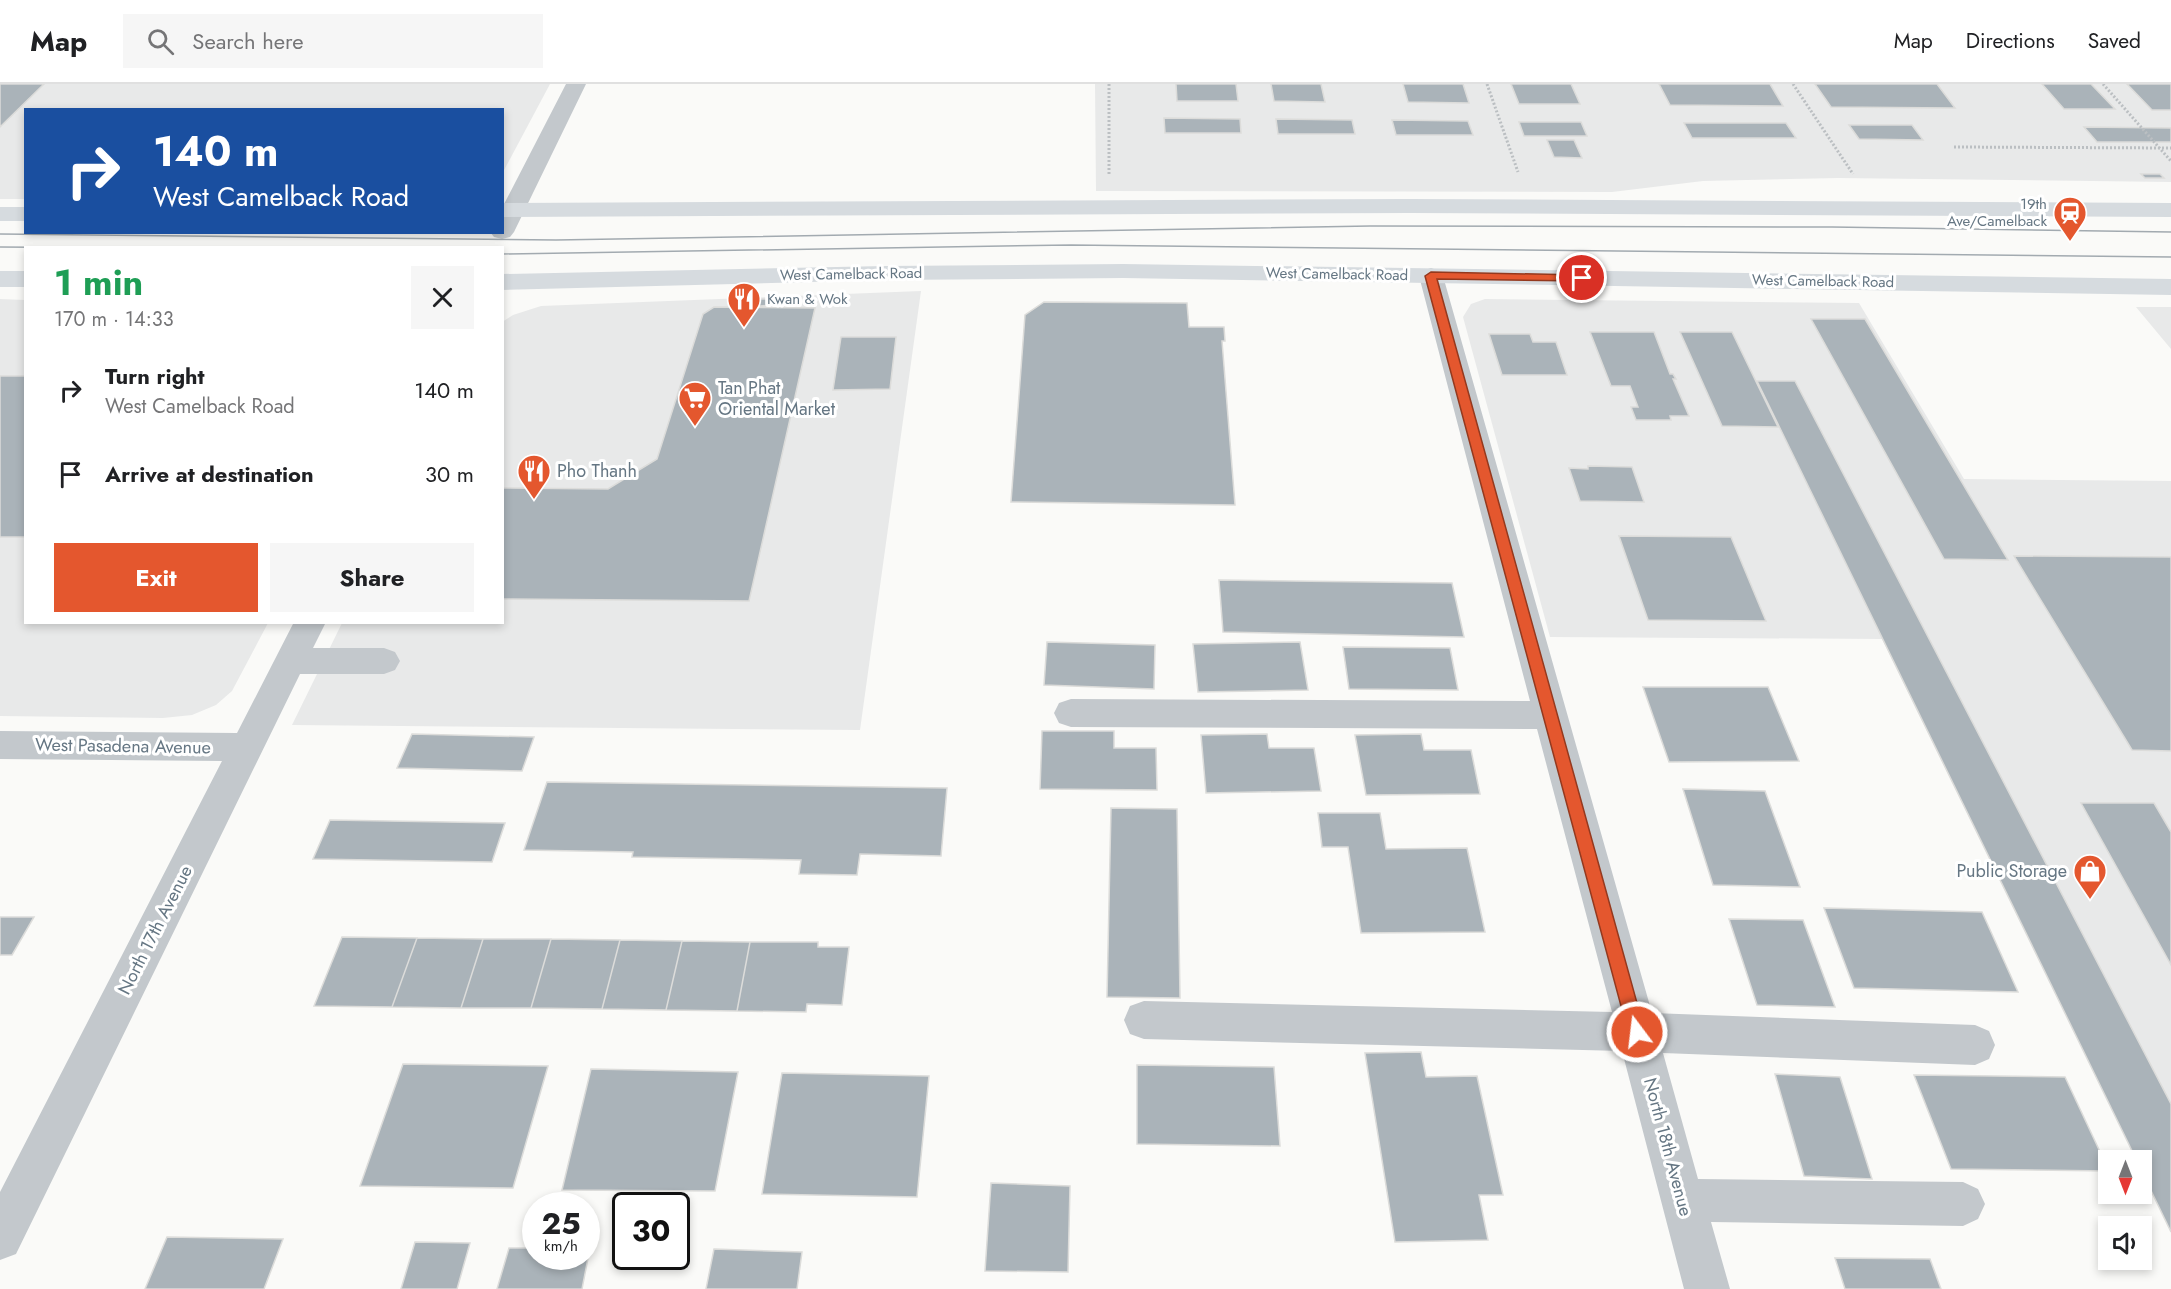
<!DOCTYPE html>
<html lang="en">
<head>
<meta charset="utf-8">
<style>
  :root { --surface:#fff; --page:#f6f6f6; --text:#202124; --muted:#757577; --line:#e0e0e0; --accent:#e4572e }
  body { margin:0; font-family:Jost,sans-serif; background:var(--page); color:var(--text); height:100vh; display:flex; flex-direction:column; font-size:22px; white-space:nowrap }
  * { box-sizing:border-box; margin:0 }
  p { font-size:20px; color:var(--muted) }
  .icon { flex:none; width:33px; height:33px; fill:none; stroke:currentColor; stroke-width:2; stroke-linecap:round; stroke-linejoin:round }
  .map { position:relative; flex:1; overflow:hidden }
  .sheet { position:absolute; left:24px; top:162px; width:480px; height:378px; display:flex; flex-direction:column; background:var(--surface); border-radius:0px; box-shadow:0 3px 9px #0003 }
  .sheet>* { flex:none }
  .hud { position:absolute; left:24px; top:24px; width:480px; height:126px; border-radius:0px; box-shadow:0 3px 9px #0003; background:#1a4fa0; color:#fff; overflow:hidden }
  .needle { width:39px; rotate:180deg }
  .controls { position:absolute; left:2098px; top:1066px; display:grid; gap:12px }
  .controls a { display:grid; place-items:center; width:54px; height:54px; border-radius:0px; background:var(--surface); box-shadow:0 3px 9px #0003; font-size:30px }
  .speed { position:absolute; left:522px; top:1108px; display:flex; gap:12px; font-size:30px; font-weight:700; text-align:center }
  .speed>* { display:grid; place-content:center; width:78px; height:78px; border-radius:50%; background:var(--surface); box-shadow:0 3px 9px #0003; line-height:1 }
  .speed small { font-size:15px; font-weight:400 }
  .speed .limit { border:3px solid #111; border-radius:9px; background:#fff; color:#111 }
  .pin { position:absolute; display:grid; place-items:center; width:51px; height:51px; color:#fff; margin:-26px; border:3px solid #fff; border-radius:50%; box-shadow:0 2px 6px #0007 }
  .me { position:absolute; width:66px; margin:-33px; rotate:345deg; stroke-linejoin:round; filter:drop-shadow(0 0 4px #0008) }
  .turn { display:flex; align-items:center; gap:21px; height:126px; padding:0 30px; font-size:27px }
  .turn .icon { width:78px; height:78px; stroke-width:2.5 }
  .turn b { display:block; font-size:42px; line-height:51px }
  .round { display:grid; place-items:center; flex:none; width:63px; height:63px; border-radius:0px; background:var(--page) }
  .overview { display:flex; align-items:center; justify-content:space-between; height:102px; padding:0 30px }
  h1 { font-size:36px; font-weight:700; line-height:45px; color:#1e9e55 }
  .primary-button { display:flex; gap:12px; margin-top:auto; padding:12px 30px }
  .primary-button a { flex:1; height:69px; border-radius:0px; background:var(--accent); color:#fff; font-size:24px; font-weight:700; line-height:69px; text-align:center }
  .primary-button a+a { background:var(--page); color:var(--text) }
  ul { padding:0; list-style:none }
  li { display:flex; align-items:center; gap:18px; height:84px; padding:0 30px }
  li div { flex:1 }
  li b { display:block; font-size:22px }
  li em { font-style:normal }
  header { display:flex; align-items:center; gap:36px; box-sizing:border-box; height:84px; padding:0 30px; background:var(--surface); border-bottom:2px solid var(--line) }
  header strong { font-size:28px }
  nav { display:flex; gap:33px; margin-inline-start:auto; font-size:21px }
  .search { width:420px; height:54px; background:var(--page); display:flex; align-items:center; gap:15px; box-sizing:border-box; padding:0 21px; border-radius:0px; color:var(--muted); font-size:22px }
  .map>svg:first-child { display:block }
  .built { fill:#e8e9e9 }
  .building { fill:#aab3b9; stroke:#dcdcda; stroke-width:1.5 }
  .lines { fill:none; stroke-linecap:round; stroke-linejoin:round }
  .path { stroke:#bbbfc2; stroke-width:3; stroke-dasharray:2 2; stroke-linecap:butt }
  .minor { fill:#c3c8cc; fill-rule:evenodd }
  .major { fill:#d6dbdf; fill-rule:evenodd }
  .tram { stroke:#a2aab0; stroke-width:1.5 }
  .route { fill:#e4572e; stroke:#94391e; stroke-width:1.5 }
  .labels { text-anchor:middle; dominant-baseline:central; stroke-width:6; stroke-linejoin:round; paint-order:stroke }
  .far-poi-label { font-size:15px; fill:#657683; stroke:#fff; text-anchor:end }
  .far-street-label { font-size:15px; fill:#657683; stroke:#fff }
  .poi-label { font-size:18px; fill:#657683; stroke:#fff; text-anchor:start }
  .street-label { font-size:18px; fill:#657683; stroke:#fff }
</style>
</head>
<body>
<header>
<strong>Map</strong>
<div class="search"><svg class="icon" aria-label="search" viewBox="0 0 24 24"><circle cx="10" cy="10" r="6"/><path d="M15 15l6 6"/></svg>Search here</div>
<nav><a>Map</a><a>Directions</a><a>Saved</a></nav>
</header>
<div class="map">
<svg width="2171" height="1205" viewBox="0 0 2171 1205">
  <rect width="100%" height="100%" fill="#fafaf8"/>
  <path class="built" d="M0 0H550L503 88 502 26H26L25 115H0Z
    M1095 0H2171V98L1838 94 1703 97 1612 108 1096 107Z
    M921 207 860 646 292 641 342 539 502 538V238L513 231 541 222Z
    M0 215 25 216 26 538 268 539 232 607 216 621 192 631 163 634 0 632Z
    M1485 215 1859 219 1964 395 2171 397V1148L2142 1088V1077H2137L1882 555 1550 553 1463 233 1471 220Z
    M2136 223H2171V265Z"/>
  <path class="building" d="M0 0H44L0 43Z
    M1176 0H1236L1238 17H1177Z
    M1271 0H1321L1325 18 1274 17Z
    M1403 0H1463L1469 19 1408 18Z
    M1511 0H1571L1580 20H1519Z
    M1659 0H1770L1783 22 1670 21Z
    M1815 0H1937L1955 24 1831 23Z
    M2042 0H2091L2115 25H2064Z
    M2127 0H2171V26H2152Z
    M1164 34 1240 35 1241 49H1165Z
    M1276 35 1352 36 1355 50H1278Z
    M1392 36 1468 37 1473 51H1396Z
    M1519 38H1581L1587 52H1524Z
    M1684 39H1786L1796 54H1692Z
    M1849 41H1912L1923 56 1859 55Z
    M2084 43 2171 44V58H2097Z
    M1547 56H1574L1582 74 1554 73Z
    M2141 90H2160L2164 94H2145Z
    M759 215H782L781 221 758 222Z
    M1044 218 1187 219 1189 243H1224L1225 257H1222L1235 421 1011 418 1025 231Z
    M714 223 815 224 749 517 502 515V404L608 405 657 375 703 230Z
    M1811 235H1865L2008 476 1944 475Z
    M1590 248H1654L1670 290H1673L1676 295H1673L1689 332H1670L1671 336H1636L1631 323H1638L1630 302H1611Z
    M1680 248H1732L1778 343 1722 342Z
    M1489 250H1530L1533 258H1556L1567 291H1502Z
    M841 253H896L890 305 833 306Z
    M0 292H26V453H0Z
    M1757 297H1795L2171 1020V1148L2142 1088V1077H2137Z
    M1588 382 1632 383 1644 418 1580 417 1569 384 1588 385Z
    M1619 452 1731 453 1766 537 1648 536Z
    M2014 472 2171 473V667L2132 666Z
    M1219 496 1452 499 1464 553 1223 548Z
    M1047 558 1155 561 1154 605 1044 601Z
    M1300 558 1308 606 1198 608 1193 560Z
    M1343 563 1450 564 1458 606 1349 605Z
    M1643 603H1768L1799 677 1669 678Z
    M1042 647H1114V664H1156L1157 706 1040 705Z
    M412 650 534 653 522 687 397 684Z
    M1267 650 1269 664H1314L1321 707 1206 709 1201 651Z
    M1421 650 1424 666H1471L1480 710 1366 711 1355 651Z
    M547 698 947 704 941 772 860 770 857 791 799 790 801 776 632 773 633 768 524 766Z
    M1683 705 1765 707 1800 803 1713 801Z
    M2081 719H2154L2171 748V881Z
    M1111 724 1177 725 1180 914 1107 913Z
    M1318 729H1380L1386 765 1467 764 1485 848 1361 849 1348 763H1322Z
    M330 736 505 739 492 778 313 775Z
    M1824 824 1982 828 2018 908 1854 904Z
    M0 833H34L12 871H0Z
    M1729 835 1803 836 1835 923 1757 921Z
    M342 853 417 854 392 923 314 922Z
    M417 854 483 855 461 924 392 923Z
    M483 855H551L531 924H461Z
    M551 855 620 856 602 925 531 924Z
    M620 856 682 857 666 926 602 925Z
    M682 857 750 858 737 927 666 926Z
    M750 858H818V863H849L842 921 807 920 806 928 737 927Z
    M1421 968 1426 993 1477 992 1503 1111H1479L1488 1156 1395 1158 1365 969Z
    M403 980 548 982 513 1104 360 1102Z
    M1137 981 1274 983 1280 1062 1137 1060Z
    M591 985 738 988 715 1107 562 1106Z
    M782 989 929 992 917 1113 762 1110Z
    M1775 990 1840 993 1872 1095 1804 1092Z
    M1914 991 2065 993 2109 1087 1951 1085Z
    M991 1099 1070 1102 1068 1188 985 1187Z
    M167 1153 283 1155 264 1205H145Z
    M415 1158 470 1159 457 1205H401Z
    M509 1164H536V1173H586V1164H590L582 1205H497Z
    M714 1165 802 1168 797 1205H706Z
    M1835 1174 1930 1175 1941 1205H1845Z"/>
  <g class="lines">
    <path class="path" d="M1109 0V90
      M1487 0 1518 88
      M1793 0 1853 90
      M2103 0 2171 77
      M1954 63 2171 64"/>
    <path class="minor" d="M566 0H586L514 148 510 153 502 155 494 153 490 148H502V124Z
      M1431 184 1440 187 1443 192 1652 929 1975 941 1989 947 1995 961 1989 975 1975 981 1663 969 1698 1095 1963 1098 1978 1105 1985 1120 1978 1135 1963 1142 1711 1138 1730 1205H1684L1622 967 1144 955 1130 950 1124 936 1130 922 1144 917 1612 928 1537 645 1071 643 1059 639 1054 629 1059 619 1071 615 1530 617 1419 192 1422 187Z
      M294 538H326L313 564H384L395 568 400 577 395 586 384 590H300L16 1170 0 1176V1108L222 677 0 675V647L237 649Z"/>
    <path class="major" d="M1410 115 2171 119V133L1410 129 502 133V119Z
      M0 123H26V137H0Z
      M1123 180 2171 195V211L1123 194 886 196 502 206V190L886 182Z
      M0 187H26V203H0Z"/>
    <path class="tram" d="M0 150 556 156 1370 142 1832 143 2171 148
      M0 163 129 164
      M502 170 1071 161 2171 173"/>
  </g>
  <path class="route" d="M1431 188 1582 191 1587 194 1582 197 1437 195 1645 948 1642 953 1637 956 1631 953 1628 948 1425 192Z"/>
  <defs>
    <symbol id="station-pin" viewBox="-11 -11 22 30"><path d="M0 17L-7.5 6A9.5 9.5 0 1 1 7.5 6Z" fill="#e4572e" stroke="#fff"/><path d="M-3-6H3Q5-6 5-4V2Q5 4 3 4L4.5 6H3L1.5 4h-3L-3 6H-4.5L-3 4Q-5 4-5 2V-4Q-5-6-3-6ZM-3.5-4v3h7v-3ZM-3.5 1v1.5H-2V1ZM2 1v1.5H3.5V1Z" fill="#fff"/></symbol>
    <symbol id="restaurant-pin" viewBox="-11 -11 22 30"><path d="M0 17L-7.5 6A9.5 9.5 0 1 1 7.5 6Z" fill="#e4572e" stroke="#fff"/><path d="M-5-6h1v4h1v-4h1v4h1v-4h1v5L-1.5 .5V6h-2V.5L-5-1ZM5-6V6H3V1.5H1.5Q1.5-4 5-6Z" fill="#fff"/></symbol>
    <symbol id="supermarket-pin" viewBox="-11 -11 22 30"><path d="M0 17L-7.5 6A9.5 9.5 0 1 1 7.5 6Z" fill="#e4572e" stroke="#fff"/><path d="M-6-5.5h2.5l.6 2H6L4.5 2H-2.5L-4.4-4H-6ZM-1.5 3.2a1.3 1.3 0 1 0 .1 0ZM3 3.2a1.3 1.3 0 1 0 .1 0Z" fill="#fff"/></symbol>
    <symbol id="shop-pin" viewBox="-11 -11 22 30"><path d="M0 17L-7.5 6A9.5 9.5 0 1 1 7.5 6Z" fill="#e4572e" stroke="#fff"/><path d="M-5-2.5h2.3a2.7 3.5 0 0 1 5.4 0H5L5.5 6h-11ZM-1.5-2.5h3a1.5 2.3 0 0 0-3 0Z" fill="#fff"/></symbol>
  </defs>
  <g fill-rule="evenodd">
    <use href="#station-pin" x="2051" y="110" width="38" height="52"/>
    <use href="#restaurant-pin" x="725" y="196" width="38" height="52"/>
    <use href="#supermarket-pin" x="676" y="295" width="38" height="52"/>
    <use href="#restaurant-pin" x="515" y="368" width="38" height="52"/>
    <use href="#shop-pin" x="2071" y="768" width="38" height="52"/>
  </g>
  <g class="labels">
    <g class="far-poi-label">
      <text x="2047" y="120">19th<tspan x="2047" dy="17">Ave/Camelback</tspan></text>
      <text x="767" y="215" text-anchor="start">Kwan &amp; Wok</text>
    </g>
    <g class="far-street-label">
      <text transform="translate(851 190) rotate(-1)">West Camelback Road</text>
      <text transform="translate(1337 190) rotate(1)">West Camelback Road</text>
      <text transform="translate(1823 197) rotate(1)">West Camelback Road</text>
    </g>
    <g class="poi-label">
      <text x="718" y="304">Tan Phat<tspan x="718" dy="21">Oriental Market</tspan></text>
      <text x="557" y="387">Pho Thanh</text>
      <text x="2067" y="787" text-anchor="end">Public Storage</text>
    </g>
    <g class="street-label">
      <text transform="translate(123 662) rotate(1)">West Pasadena Avenue</text>
      <text transform="translate(155 846) rotate(-63)">North 17th Avenue</text>
      <text transform="translate(1668 1063) rotate(75)">North 18th Avenue</text>
    </g>
  </g>
</svg>
<div class="controls">
<a><svg class="needle" viewBox="-14 -14 28 28"><path d="M0-13l5 13h-10z" fill="#e53935"/><path d="M0 13l5-13h-10z" fill="#757577"/></svg></a>
<a><svg class="icon" aria-label="sound" viewBox="0 0 24 24"><path d="M4 9h4l5-4v14l-5-4H4zM17 9q2 3 0 6"/></svg></a>
</div>
<div class="speed"><div>25<small>km/h</small></div><div class="limit">30</div></div>
<div class="pin" style="left:1582px;top:194px;background:#d93025"><svg class="icon" aria-label="arrive" viewBox="0 0 24 24"><path d="M6 21V4h12l-3 4 3 4H6"/></svg></div>
<svg class="me" style="left:1637px;top:948px" viewBox="-20 -20 40 40"><circle r="17" fill="#e4572e" stroke="#fff" stroke-width="3"/><path d="M0-11L8 9 0 5-8 9z" fill="#fff"/></svg>
<div class="hud">
<div class="turn"><svg class="icon" aria-label="right" viewBox="0 0 24 24"><path d="M7 20v-9h11M14 6l5 5-5 5"/></svg><div><b>140 m</b>West Camelback Road</div></div>
</div>
<section class="sheet">
<div class="overview"><div><h1>1 min</h1><p>170 m · 14:33</p></div><a class="round"><svg class="icon" aria-label="close" viewBox="0 0 24 24"><path d="M6 6l12 12M18 6L6 18"/></svg></a></div>
<ul>
<li><svg class="icon" aria-label="right" viewBox="0 0 24 24"><path d="M7 20v-9h11M14 6l5 5-5 5"/></svg><div><b>Turn right</b><p>West Camelback Road</p></div><em>140 m</em></li>
<li><svg class="icon" aria-label="arrive" viewBox="0 0 24 24"><path d="M6 21V4h12l-3 4 3 4H6"/></svg><div><b>Arrive at destination</b></div><em>30 m</em></li>
</ul>
<div class="primary-button"><a>Exit</a><a>Share</a></div>
</section>
</div>
</body>
</html>
